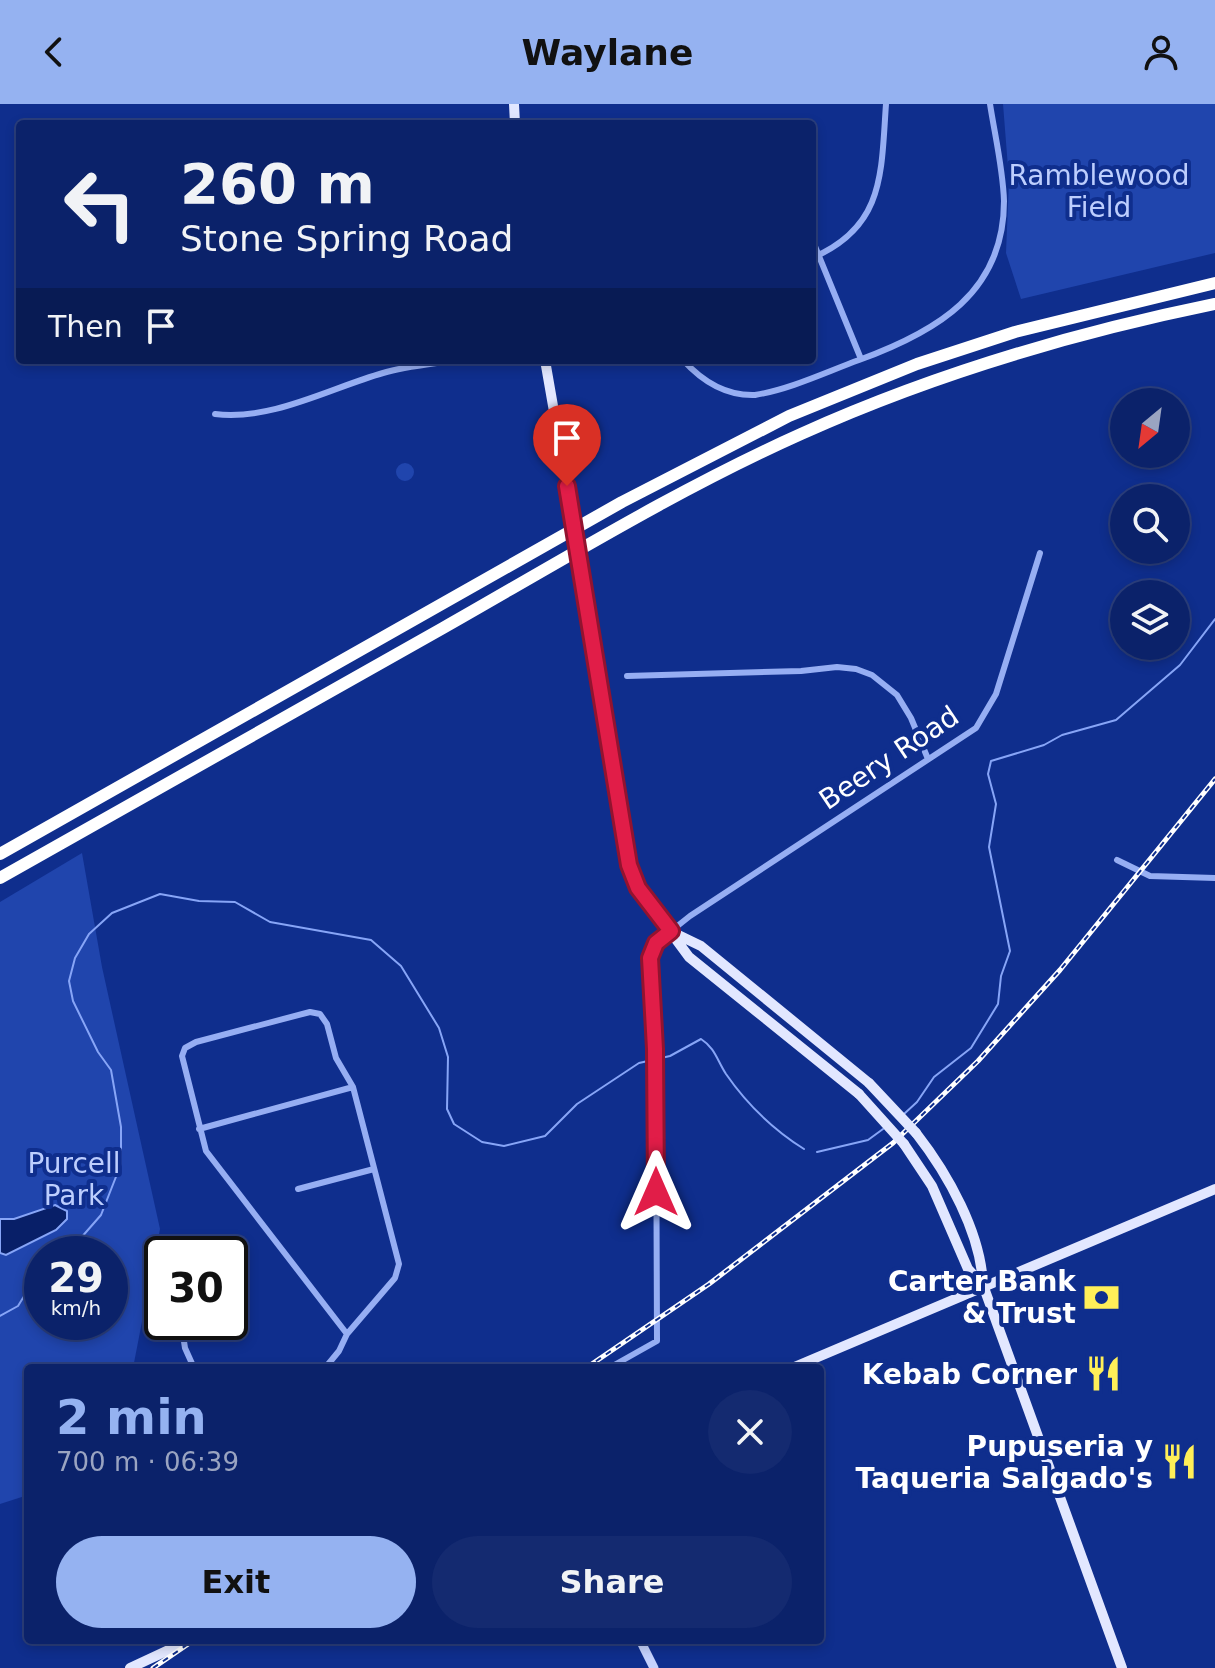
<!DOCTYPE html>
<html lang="en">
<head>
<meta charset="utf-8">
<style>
  :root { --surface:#0b226a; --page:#142a70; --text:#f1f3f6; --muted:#9aa4c1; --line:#2b3f7e; --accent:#95b2f1 }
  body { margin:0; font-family:"DejaVu Sans",sans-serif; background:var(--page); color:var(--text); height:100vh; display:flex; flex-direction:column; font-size:30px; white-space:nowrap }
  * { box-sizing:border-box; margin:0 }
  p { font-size:26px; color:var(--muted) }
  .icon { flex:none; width:44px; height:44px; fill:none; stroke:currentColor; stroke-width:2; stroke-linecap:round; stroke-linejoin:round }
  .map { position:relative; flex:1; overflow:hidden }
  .details { position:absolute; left:24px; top:1260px; width:800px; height:280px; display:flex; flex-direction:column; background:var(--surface); border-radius:8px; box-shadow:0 4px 12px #0003,0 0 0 2px var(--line) }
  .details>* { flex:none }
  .top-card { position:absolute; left:16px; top:16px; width:800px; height:244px; border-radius:8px; box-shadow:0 4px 12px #0003,0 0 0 2px var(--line); background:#0b226a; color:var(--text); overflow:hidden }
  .needle { width:52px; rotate:209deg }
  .fabs { position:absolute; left:1110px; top:284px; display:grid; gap:16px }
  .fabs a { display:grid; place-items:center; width:80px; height:80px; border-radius:50%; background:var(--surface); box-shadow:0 4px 12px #0003,0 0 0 2px var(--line); font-size:40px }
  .speed { position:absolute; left:24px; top:1132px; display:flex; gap:16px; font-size:40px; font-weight:700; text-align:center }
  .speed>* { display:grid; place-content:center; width:104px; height:104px; border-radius:50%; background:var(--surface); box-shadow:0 4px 12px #0003,0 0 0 2px var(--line); line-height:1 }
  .speed small { font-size:20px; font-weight:400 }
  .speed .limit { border:4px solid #111; border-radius:12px; background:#fff; color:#111 }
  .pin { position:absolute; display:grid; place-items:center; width:68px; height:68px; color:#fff; margin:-82px -34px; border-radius:50% 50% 50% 0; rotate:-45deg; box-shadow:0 0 8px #0007 }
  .pin .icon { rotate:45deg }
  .me { position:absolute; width:88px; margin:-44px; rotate:0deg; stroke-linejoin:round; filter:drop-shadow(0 0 6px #0008) }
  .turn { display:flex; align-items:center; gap:28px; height:168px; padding:0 32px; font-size:36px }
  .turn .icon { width:104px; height:104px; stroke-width:2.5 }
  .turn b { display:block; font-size:56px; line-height:68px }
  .then { display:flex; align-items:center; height:76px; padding:0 32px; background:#0003; gap:16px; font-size:30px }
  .round { display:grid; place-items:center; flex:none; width:84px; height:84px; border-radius:42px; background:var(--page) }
  .overview { display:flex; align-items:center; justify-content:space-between; height:136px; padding:0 32px }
  h1 { font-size:48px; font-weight:700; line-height:60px; color:var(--accent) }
  .button { display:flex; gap:16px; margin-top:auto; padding:16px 32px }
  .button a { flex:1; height:92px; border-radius:48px; background:var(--accent); color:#111; font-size:32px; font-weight:700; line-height:92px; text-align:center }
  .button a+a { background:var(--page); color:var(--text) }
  header { display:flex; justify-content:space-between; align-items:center; height:104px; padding:0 32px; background:var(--accent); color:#111; font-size:36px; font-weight:700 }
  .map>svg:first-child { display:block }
  .green { fill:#2045ad; fill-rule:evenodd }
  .water { fill:#081f68; stroke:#87a5f7; stroke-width:2 }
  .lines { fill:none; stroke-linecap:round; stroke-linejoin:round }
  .stream { stroke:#87a5f7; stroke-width:2 }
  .street { stroke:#96aef3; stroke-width:6 }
  .secondary { stroke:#c5d2fd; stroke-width:9 }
  .primary { stroke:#e2e7ff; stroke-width:10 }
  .highway { stroke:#fff; stroke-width:12 }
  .rail-casing { stroke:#fff; stroke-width:5 }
  .rail { stroke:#0f2e8d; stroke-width:2; stroke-dasharray:6; stroke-linecap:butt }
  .primary-bridge { stroke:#e2e7ff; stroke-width:10 }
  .route-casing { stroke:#92132f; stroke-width:20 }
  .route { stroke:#e11d48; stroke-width:14 }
  .labels { text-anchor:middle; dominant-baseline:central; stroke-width:8; stroke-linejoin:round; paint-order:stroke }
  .park-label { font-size:28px; fill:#bdcefe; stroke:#0f2e8d }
  .street-label { font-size:28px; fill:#fff; stroke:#0f2e8d }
  .poi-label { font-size:28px; font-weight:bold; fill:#fff; stroke:#0f2e8d; text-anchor:end }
</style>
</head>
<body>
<header><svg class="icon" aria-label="back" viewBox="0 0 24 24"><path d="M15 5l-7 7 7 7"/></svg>Waylane<svg class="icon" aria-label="person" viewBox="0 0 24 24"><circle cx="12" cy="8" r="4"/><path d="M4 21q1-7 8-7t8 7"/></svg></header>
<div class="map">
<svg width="1215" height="1564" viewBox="0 0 1215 1564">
  <rect width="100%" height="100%" fill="#0f2e8d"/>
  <path class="green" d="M1003 0H1215V149L1021 195 1006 149 1009 76Z
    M396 368a9 9 0 1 1 18 0a9 9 0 1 1-18 0Z
    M82 749 102 863 160 1125 133 1264H28V1391L0 1400V798ZM42 1150H110V1218H42Z"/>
  <path class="water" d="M55 1101 67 1107V1115L56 1126 6 1151 0 1149V1115H14Z"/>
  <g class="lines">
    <path class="stream" d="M904 1010 917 998 934 973 971 944 998 900 1001 872 1010 847 989 743 996 700 988 670 991 657 1044 641 1062 631 1116 616 1180 561 1215 515
      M817 1048 868 1036 883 1025
      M58 1150 80 1135 101 1111 121 1060V1023L111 966 98 948 73 897 69 877 75 854 89 830 112 809 160 790 199 797 235 798 270 818 371 836 401 862 439 924 448 953 447 1005 454 1020 482 1038 504 1042 545 1032 577 1000 639 959 670 952 701 935C715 944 717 956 726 970 746 999 774 1026 804 1045
      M0 1212 18 1202 42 1163"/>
    <path class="street" d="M812 135 861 255
      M812 154C885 123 881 69 886 0
      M683 256C702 277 726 292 755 291 791 285 826 268 859 256 936 228 1004 189 1004 97 1003 65 995 32 990 0
      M215 310C272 317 330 284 383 269 407 262 433 260 457 256
      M627 572 801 567 837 563 856 565 872 571 897 591 911 614 928 655
      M1117 756 1150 772 1215 774
      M310 908 320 910 327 920 336 954 353 983 399 1160 395 1174 347 1230 206 1047 182 952 185 944 196 938Z
      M199 1025 353 983
      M298 1085 374 1065
      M230 1164 239 1163
      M181 1218 185 1244 194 1264
      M325 1264 339 1247 347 1230
      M609 1264 657 1237 656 969 650 854 656 839 690 812 976 624 996 590 1040 449"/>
    <path class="secondary" d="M640 1536 654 1564"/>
    <path class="primary" d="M514 0 515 20
      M545 256 567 382
      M583 492 616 698 638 784 689 853 859 990
      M672 828 701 842 869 979
      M916 1029C948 1070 981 1129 983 1181L1122 1564
      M904 1040 932 1082 968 1165 983 1181
      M792 1264 1215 1085
      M130 1564 190 1536"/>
    <path class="highway" d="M0 750 622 398 789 312 917 260 1015 228 1215 179
      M0 774C148 690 296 607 443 524 561 457 678 385 801 330 934 270 1073 229 1215 200"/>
    <defs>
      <path id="rail" d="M586 1264 709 1180 893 1039 978 957 1060 866 1215 675
        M153 1564 194 1536"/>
    </defs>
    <use href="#rail" class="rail-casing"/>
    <use href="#rail" class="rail"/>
    <path class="primary-bridge" d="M567 382 583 492
      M869 979 916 1029
      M859 990 904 1040"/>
  </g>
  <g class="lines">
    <defs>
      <path id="route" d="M567 382 629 761 638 784 671 827 656 839 650 854 655 945 656 1088"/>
    </defs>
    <use href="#route" class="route-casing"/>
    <use href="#route" class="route"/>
  </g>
  <defs>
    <symbol id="bank-bare" viewBox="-9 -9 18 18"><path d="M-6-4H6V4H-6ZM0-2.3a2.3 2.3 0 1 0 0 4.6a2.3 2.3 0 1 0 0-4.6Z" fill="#ffef58" stroke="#0f2e8d" stroke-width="2.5" paint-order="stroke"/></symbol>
    <symbol id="restaurant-bare" viewBox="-9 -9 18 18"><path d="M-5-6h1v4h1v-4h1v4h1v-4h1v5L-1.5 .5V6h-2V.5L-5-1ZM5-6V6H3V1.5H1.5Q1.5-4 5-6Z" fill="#ffef58" stroke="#0f2e8d" stroke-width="2.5" paint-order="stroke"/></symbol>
  </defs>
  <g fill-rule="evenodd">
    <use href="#bank-bare" x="1076" y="1168" width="51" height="51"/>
    <use href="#restaurant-bare" x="1078" y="1244" width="51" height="51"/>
    <use href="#restaurant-bare" x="1154" y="1332" width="51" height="51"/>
  </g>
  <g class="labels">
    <g class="park-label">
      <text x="1099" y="71">Ramblewood<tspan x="1099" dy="32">Field</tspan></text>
      <text x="74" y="1059">Purcell<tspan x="74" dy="32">Park</tspan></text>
    </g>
    <g class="street-label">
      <text transform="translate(889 654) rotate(-34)">Beery Road</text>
    </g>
    <g class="poi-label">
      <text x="1076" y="1177">Carter Bank<tspan x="1076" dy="32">&amp; Trust</tspan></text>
      <text x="1077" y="1270">Kebab Corner</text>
      <text x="1153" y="1342">Pupuseria y<tspan x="1153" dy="32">Taqueria Salgado's</tspan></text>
    </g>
  </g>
</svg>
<div class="fabs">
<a><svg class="needle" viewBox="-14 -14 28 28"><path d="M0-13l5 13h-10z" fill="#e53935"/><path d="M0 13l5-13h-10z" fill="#9aa4c1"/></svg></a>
<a><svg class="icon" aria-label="search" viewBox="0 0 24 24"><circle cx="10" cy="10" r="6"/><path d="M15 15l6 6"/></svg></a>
<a><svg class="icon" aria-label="layers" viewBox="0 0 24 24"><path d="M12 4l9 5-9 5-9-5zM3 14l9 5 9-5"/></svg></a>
</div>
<div class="speed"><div>29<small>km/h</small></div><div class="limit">30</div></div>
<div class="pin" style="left:567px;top:382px;background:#d93025"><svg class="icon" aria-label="arrive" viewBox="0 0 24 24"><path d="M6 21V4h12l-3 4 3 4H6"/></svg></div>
<svg class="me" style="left:656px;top:1088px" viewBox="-20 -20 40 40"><path d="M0-17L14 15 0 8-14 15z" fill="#e11d48" stroke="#fff" stroke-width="4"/></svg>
<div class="top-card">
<div class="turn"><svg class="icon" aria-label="left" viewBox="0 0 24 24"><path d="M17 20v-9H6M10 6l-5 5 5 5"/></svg><div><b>260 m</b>Stone Spring Road</div></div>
<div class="then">Then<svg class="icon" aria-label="arrive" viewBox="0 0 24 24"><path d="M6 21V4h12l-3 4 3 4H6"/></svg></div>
</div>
<section class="details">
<div class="overview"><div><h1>2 min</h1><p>700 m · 06:39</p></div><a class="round"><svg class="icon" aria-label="close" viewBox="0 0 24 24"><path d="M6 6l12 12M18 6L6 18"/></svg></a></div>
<div class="button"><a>Exit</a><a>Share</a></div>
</section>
</div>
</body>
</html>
